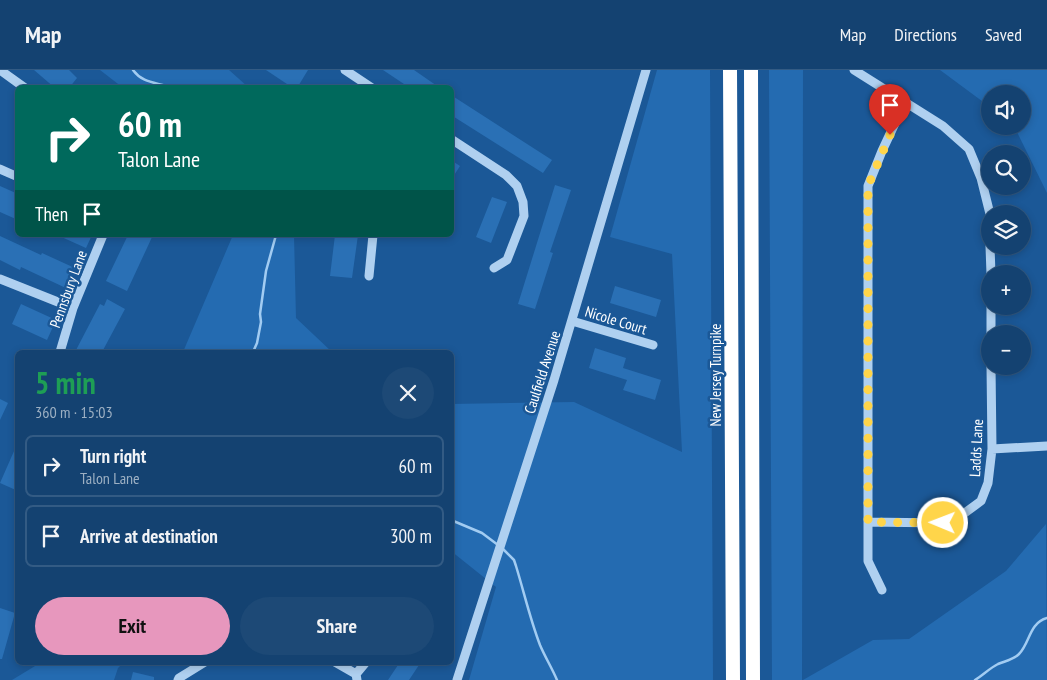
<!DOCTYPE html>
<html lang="en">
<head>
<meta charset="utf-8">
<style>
  :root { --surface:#144271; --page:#1d4976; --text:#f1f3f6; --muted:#9db0c3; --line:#335b84; --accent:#e797bd }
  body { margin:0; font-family:"PT Sans Narrow",sans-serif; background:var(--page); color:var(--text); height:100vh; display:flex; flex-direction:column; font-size:19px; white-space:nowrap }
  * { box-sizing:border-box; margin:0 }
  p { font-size:16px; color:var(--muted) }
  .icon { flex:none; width:28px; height:28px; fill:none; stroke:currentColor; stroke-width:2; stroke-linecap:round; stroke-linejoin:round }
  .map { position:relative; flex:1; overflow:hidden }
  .drawer { position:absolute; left:15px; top:280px; width:439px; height:315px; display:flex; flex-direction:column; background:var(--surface); border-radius:8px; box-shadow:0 2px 8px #0003,0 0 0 1px var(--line) }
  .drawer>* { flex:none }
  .top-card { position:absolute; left:15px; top:15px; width:439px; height:152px; border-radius:8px; box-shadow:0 2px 8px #0003,0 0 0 1px var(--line); background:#00695c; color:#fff; overflow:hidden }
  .tools { position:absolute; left:981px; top:15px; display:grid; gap:10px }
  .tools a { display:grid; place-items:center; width:50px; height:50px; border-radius:50%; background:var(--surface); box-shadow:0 2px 8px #0003,0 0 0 1px var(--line); font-size:25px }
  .pin { position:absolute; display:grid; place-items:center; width:42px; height:42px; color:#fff; margin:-51px -21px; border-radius:50% 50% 50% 0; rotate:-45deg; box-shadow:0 0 5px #0007 }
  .pin .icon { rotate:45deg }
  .me { position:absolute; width:55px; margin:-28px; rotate:271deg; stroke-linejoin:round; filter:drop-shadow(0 0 4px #0008) }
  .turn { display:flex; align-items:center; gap:18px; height:105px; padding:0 20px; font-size:22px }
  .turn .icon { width:65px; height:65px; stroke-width:2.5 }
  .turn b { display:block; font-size:35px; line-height:42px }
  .then { display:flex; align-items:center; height:48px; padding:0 20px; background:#0003; gap:10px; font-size:19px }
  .round { display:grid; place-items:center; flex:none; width:52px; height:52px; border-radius:26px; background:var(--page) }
  .headline { display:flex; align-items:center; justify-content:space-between; height:85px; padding:0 20px }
  h1 { font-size:30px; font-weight:600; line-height:38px; color:#1e9e55 }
  .cta { display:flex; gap:10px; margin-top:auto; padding:10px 20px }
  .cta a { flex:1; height:58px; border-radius:30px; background:var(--accent); color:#111; font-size:20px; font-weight:600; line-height:58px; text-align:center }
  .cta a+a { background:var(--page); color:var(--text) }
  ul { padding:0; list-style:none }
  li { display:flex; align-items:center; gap:15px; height:62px; margin:0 10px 8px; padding:0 10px; border:2px solid var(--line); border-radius:8px }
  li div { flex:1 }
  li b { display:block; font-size:19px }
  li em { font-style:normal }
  header { display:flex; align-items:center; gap:30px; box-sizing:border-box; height:70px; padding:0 25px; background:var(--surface); border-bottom:1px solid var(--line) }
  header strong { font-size:24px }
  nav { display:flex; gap:28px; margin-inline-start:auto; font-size:18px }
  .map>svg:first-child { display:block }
  .green { fill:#246bb1 }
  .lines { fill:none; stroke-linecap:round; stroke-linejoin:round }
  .stream { stroke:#a2ccf2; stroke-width:2.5 }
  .building { fill:#2a70b5 }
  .minor { stroke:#afd0f0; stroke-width:9 }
  .highway { stroke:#fff; stroke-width:14 }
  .route { stroke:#ffd54a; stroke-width:9; stroke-dasharray:0 16.2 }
  .labels { text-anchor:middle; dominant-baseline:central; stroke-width:5; stroke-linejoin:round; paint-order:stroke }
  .street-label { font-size:15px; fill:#fff; stroke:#1b5897 }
</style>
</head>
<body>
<header>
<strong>Map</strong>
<nav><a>Map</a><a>Directions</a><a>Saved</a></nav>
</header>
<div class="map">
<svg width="1047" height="610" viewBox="0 0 1047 610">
  <rect width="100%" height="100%" fill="#1b5897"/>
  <path class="green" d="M100 0H229L248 17H122Z
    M657 0H710L713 610H469L496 517 451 481V334L574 332 682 382 672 184 610 167Z
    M769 0H803L802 610H772Z
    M940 0H1047V123L1014 56H1022V24H990V37Z
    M233 165H294L296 248 332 282H183Z
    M1046 454 1047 610H803L873 570 909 569 1006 501Z
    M40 593V592L123 593 118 598 114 610H12Z"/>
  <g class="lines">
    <path class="stream" d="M133 0C143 14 157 12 172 18
      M253 282 257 273 261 252 260 244 266 201 276 165
      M451 450 482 463 498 475
      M503 479 514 490 516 496C524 522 530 549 540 575 545 587 552 598 557 610
      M975 610C983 605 990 598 998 594 1005 591 1013 590 1019 584 1030 573 1029 553 1047 548"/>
  </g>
  <path class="building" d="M34 0H69L77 8 69 18H55Z
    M266 0H308L297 18H293Z
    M383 0H414L440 18H410Z
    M451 25 552 90 543 103 451 45Z
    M451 90 460 96 451 110Z
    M555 115 571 120 550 182 553 183 535 239 518 234Z
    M0 116 18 124V150L0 142Z
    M492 127 507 132 491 173 476 167Z
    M57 165H92L86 178Z
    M128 165H153L127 221 106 211Z
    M335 165H358L352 208 330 206Z
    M0 166 41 185 42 183 77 199 68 219 21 197 20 200 0 190Z
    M615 216 661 230 656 247 610 233Z
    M107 229 125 239 102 282H75L100 234 104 236Z
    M21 234 56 250 47 270 12 254Z
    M595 278 626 288 623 298 661 310 655 330 623 320 627 310 589 298Z
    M0 329 8 333 0 350Z
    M18 372V421L0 413Z
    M0 538 15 543 2 589H0Z
    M400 592H421L409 610H388Z
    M133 602 154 607V610H131Z"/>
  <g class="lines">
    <path class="minor" d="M0 0 25 18
      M345 0 372 18
      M854 0 943 56 969 79 981 108 990 144
      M451 69 506 105 517 116 523 132 524 146 507 190 494 198
      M0 99 18 107
      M990 176 991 204
      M369 206 373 165
      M0 209 73 238
      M991 236V264
      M572 251 653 275
      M60 282 73 238 103 165
      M992 379 1047 376
      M868 452 943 453 962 445 981 431 988 413 992 379 991 296
      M882 520 868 491V116L882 81 905 32
      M335 592 356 604 357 610
      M356 604 366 592
      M178 610 179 608 205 592
      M457 610 554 310 646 0"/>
    <path class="highway" d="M730 0 733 610
      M751 0 753 610"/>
  </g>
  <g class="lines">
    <path class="route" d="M890 65 868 116V452L943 453"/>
  </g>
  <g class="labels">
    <g class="street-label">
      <text transform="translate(68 219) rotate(-70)">Pennsbury Lane</text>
      <text transform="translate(616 250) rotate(17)">Nicole Court</text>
      <text transform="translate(542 302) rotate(-72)">Caulfield Avenue</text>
      <text transform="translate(715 305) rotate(-90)">New Jersey Turnpike</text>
      <text transform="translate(976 378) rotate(-87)">Ladds Lane</text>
    </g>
  </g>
</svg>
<div class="tools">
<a><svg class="icon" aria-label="sound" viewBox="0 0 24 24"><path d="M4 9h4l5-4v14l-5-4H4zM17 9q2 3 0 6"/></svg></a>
<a><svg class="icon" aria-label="search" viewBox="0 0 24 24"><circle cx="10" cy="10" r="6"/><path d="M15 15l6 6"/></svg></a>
<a><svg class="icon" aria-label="layers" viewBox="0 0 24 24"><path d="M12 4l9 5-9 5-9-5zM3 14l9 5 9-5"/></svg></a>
<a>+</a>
<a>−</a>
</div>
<div class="pin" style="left:890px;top:65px;background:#d93025"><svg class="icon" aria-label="arrive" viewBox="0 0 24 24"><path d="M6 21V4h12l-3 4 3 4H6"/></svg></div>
<svg class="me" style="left:943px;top:453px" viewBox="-20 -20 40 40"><circle r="17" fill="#ffd54a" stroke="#fff" stroke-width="3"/><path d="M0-11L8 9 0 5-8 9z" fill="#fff"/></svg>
<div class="top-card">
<div class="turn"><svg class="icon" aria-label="right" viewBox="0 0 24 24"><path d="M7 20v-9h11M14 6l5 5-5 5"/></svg><div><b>60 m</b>Talon Lane</div></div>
<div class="then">Then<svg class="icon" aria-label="arrive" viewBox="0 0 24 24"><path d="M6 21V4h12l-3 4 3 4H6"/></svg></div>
</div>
<section class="drawer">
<div class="headline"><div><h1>5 min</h1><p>360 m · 15:03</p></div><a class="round"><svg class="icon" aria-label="close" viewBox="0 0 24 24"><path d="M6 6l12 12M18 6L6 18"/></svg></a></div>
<ul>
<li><svg class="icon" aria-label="right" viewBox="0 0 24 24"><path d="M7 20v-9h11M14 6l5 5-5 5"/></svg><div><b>Turn right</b><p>Talon Lane</p></div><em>60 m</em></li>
<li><svg class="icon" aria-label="arrive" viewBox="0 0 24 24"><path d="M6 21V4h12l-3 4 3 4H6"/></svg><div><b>Arrive at destination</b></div><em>300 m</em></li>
</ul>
<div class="cta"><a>Exit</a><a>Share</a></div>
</section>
</div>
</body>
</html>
